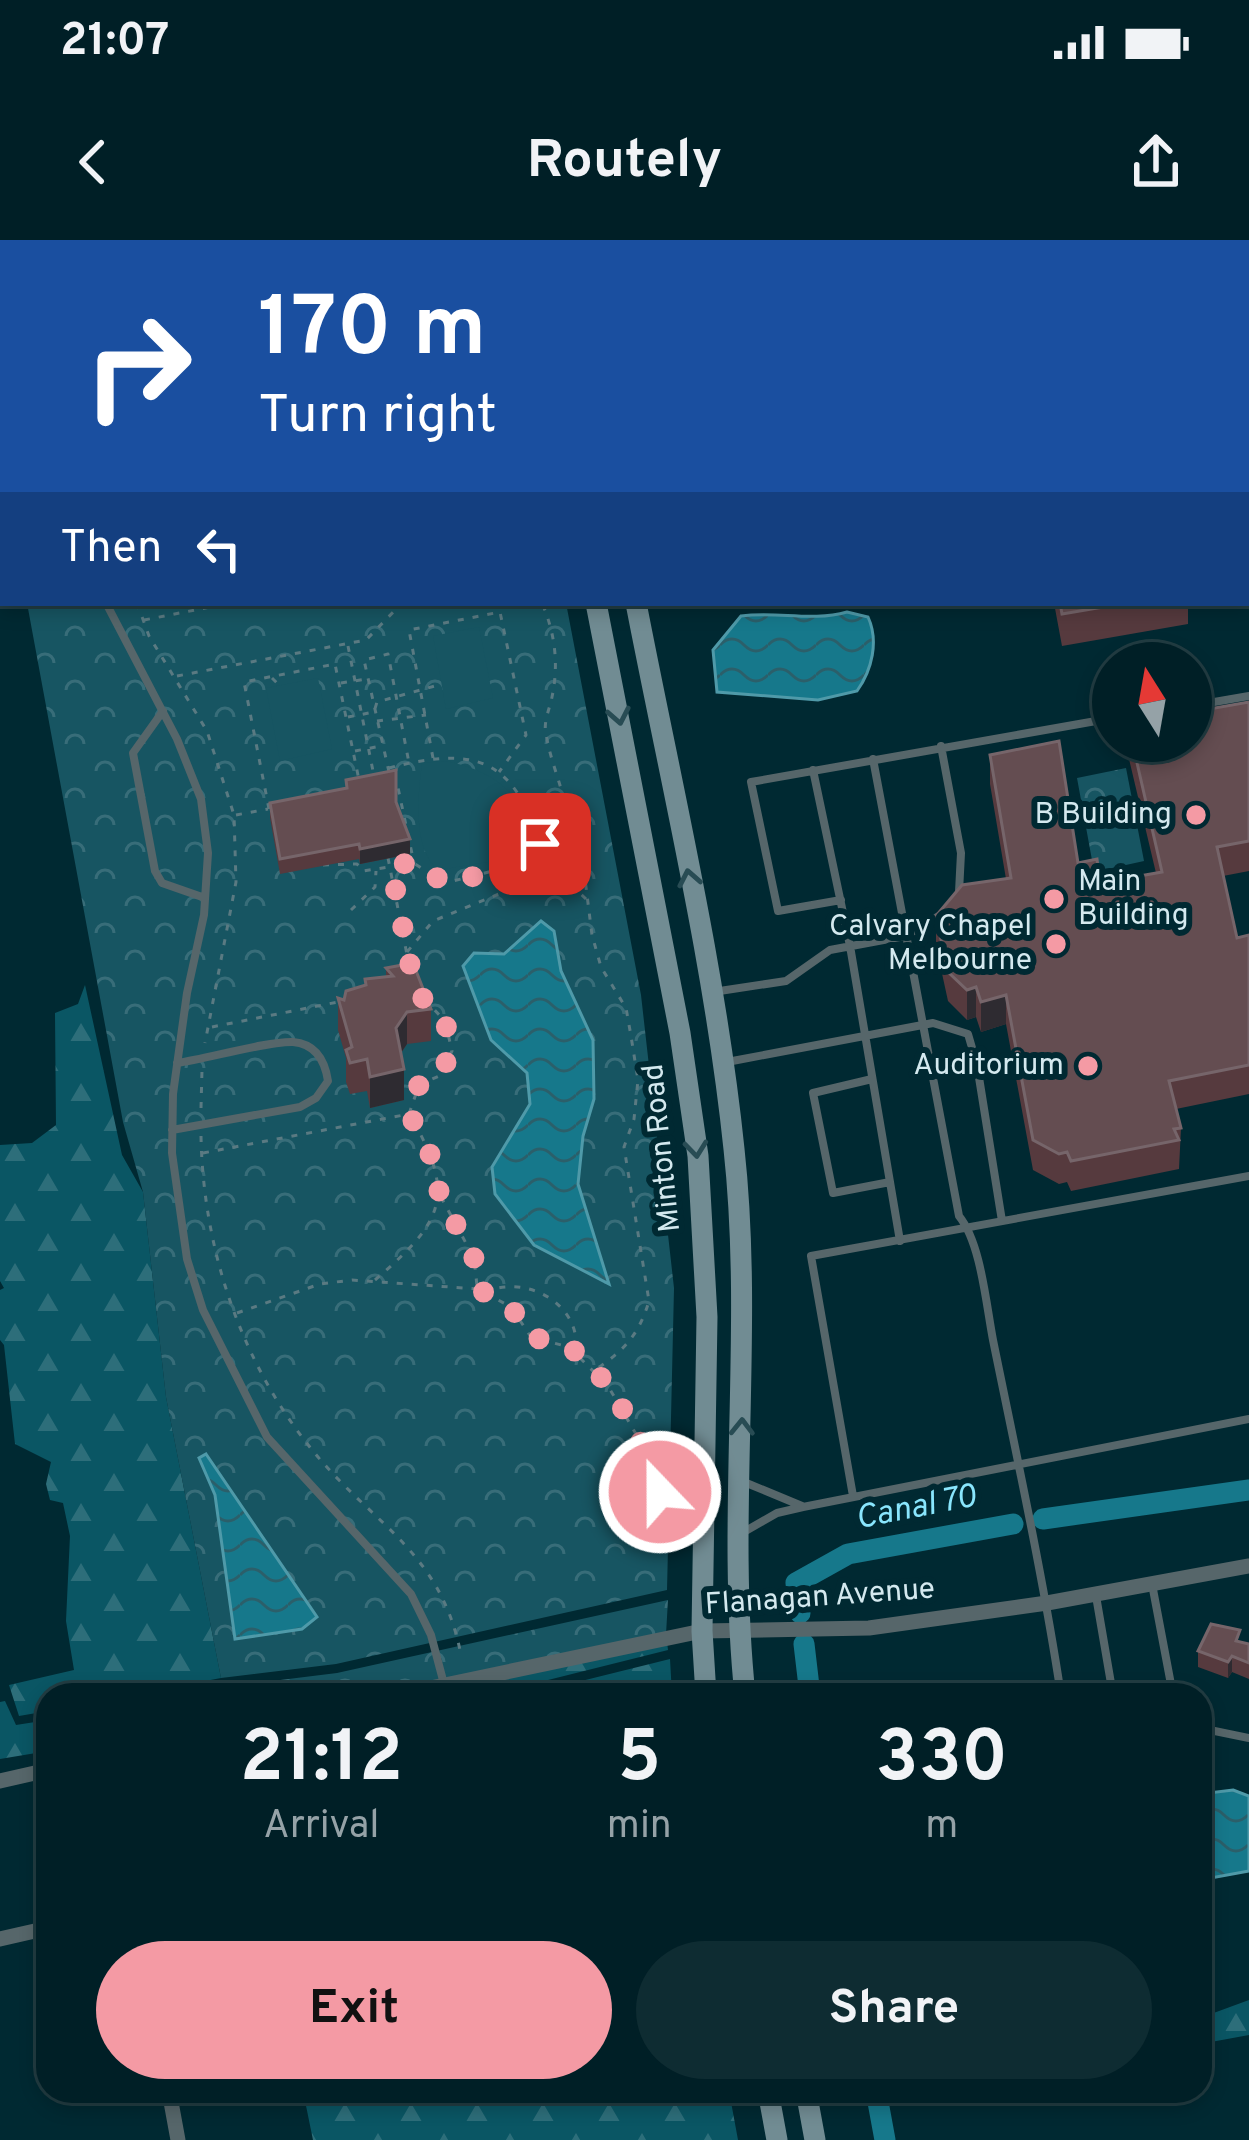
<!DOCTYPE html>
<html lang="en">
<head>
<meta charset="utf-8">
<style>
  :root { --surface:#001f26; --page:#0e2c32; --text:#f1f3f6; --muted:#95a2a7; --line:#223d43; --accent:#f49aa4 }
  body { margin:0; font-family:Overpass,sans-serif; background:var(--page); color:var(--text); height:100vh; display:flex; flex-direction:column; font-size:45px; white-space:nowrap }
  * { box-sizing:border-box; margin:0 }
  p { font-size:39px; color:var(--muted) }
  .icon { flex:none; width:66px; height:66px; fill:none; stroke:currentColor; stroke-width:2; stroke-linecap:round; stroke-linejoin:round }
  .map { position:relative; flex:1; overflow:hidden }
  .details { position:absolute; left:36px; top:1443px; width:1176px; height:420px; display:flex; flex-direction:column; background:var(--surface); border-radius:36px; box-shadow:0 6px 18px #0003,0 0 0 3px var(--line) }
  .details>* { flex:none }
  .banner { position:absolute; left:0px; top:0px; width:1251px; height:366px; box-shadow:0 6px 18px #0003,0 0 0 3px var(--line); background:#1a4fa0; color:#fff; overflow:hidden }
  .needle { width:78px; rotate:349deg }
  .fabs { position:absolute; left:1092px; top:402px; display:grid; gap:24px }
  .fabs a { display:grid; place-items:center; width:120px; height:120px; border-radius:50%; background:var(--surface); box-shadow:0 6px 18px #0003,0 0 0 3px var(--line); font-size:60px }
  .pin { position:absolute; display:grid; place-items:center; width:102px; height:102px; color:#fff; margin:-51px; border-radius:24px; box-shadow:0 6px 18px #0006 }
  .me { position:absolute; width:132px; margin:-66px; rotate:338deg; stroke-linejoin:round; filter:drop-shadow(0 0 9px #0008) }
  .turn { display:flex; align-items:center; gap:42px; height:252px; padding:0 60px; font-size:54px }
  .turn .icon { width:156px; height:156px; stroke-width:2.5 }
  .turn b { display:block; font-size:84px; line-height:102px }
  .then { display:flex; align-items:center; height:114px; padding:0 60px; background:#0003; gap:24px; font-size:45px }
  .eta { display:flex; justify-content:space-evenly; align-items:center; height:204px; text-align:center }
  .eta b { font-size:72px; font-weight:700; line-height:84px }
  .cta { display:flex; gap:24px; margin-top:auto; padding:24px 60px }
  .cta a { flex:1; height:138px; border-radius:72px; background:var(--accent); color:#111; font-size:48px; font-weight:700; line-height:138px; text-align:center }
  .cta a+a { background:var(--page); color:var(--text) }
  .status { display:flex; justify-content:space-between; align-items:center; height:84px; padding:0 60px; background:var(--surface); direction:ltr }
  .status svg { height:33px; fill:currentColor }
  header { display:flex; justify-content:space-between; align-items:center; height:156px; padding:0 60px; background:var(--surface); font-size:54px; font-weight:700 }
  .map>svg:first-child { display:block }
  .built { fill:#0d353e }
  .forest { fill:url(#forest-firs) }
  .park { fill:url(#park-crowns) }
  .garden { fill:#175562 }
  .water { fill:url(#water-waves); stroke:#4f9aa9; stroke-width:3 }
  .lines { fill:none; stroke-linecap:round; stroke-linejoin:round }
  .canal { stroke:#16788b; stroke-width:21 }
  .path { stroke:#5a7a82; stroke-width:3; stroke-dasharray:6 9; stroke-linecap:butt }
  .lane { stroke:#56666a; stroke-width:8 }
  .street { stroke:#56666a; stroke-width:15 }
  .secondary { stroke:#718c93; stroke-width:21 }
  .wall { fill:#563a3e }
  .shaded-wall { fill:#2e2b31 }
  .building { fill:#644d51; stroke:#76656a; stroke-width:3 }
  .oneway { stroke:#284c54 }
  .route { stroke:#f49aa4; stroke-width:21; stroke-dasharray:0 37.8 }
  .poi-dot { fill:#f49aa4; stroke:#002932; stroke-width:4.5 }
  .labels { text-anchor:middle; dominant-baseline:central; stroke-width:12; stroke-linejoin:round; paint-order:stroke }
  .poi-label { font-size:30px; fill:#d4e9ef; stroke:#002932; text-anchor:end }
  .street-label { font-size:30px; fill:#d4e9ef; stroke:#002932 }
  .water-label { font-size:33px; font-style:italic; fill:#89e6fd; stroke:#002932 }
</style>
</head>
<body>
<div class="status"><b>21:07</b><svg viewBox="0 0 49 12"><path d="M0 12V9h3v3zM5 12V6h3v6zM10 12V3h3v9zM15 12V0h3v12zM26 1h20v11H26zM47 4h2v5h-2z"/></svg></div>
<header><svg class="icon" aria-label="back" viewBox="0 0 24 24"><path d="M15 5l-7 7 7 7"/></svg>Routely<svg class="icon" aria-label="share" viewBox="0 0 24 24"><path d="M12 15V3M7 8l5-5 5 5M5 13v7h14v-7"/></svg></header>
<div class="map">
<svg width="1249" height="1900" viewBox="0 0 1249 1900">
  <defs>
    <pattern id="forest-firs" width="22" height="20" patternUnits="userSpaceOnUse" patternTransform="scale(3)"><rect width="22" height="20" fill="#0a5664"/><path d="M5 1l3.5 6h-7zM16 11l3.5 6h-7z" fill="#2d6e7a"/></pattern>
    <pattern id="park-crowns" width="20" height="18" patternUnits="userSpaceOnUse" patternTransform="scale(3)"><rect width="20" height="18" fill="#175562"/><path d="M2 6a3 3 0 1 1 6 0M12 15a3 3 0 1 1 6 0" fill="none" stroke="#386d79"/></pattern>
    <pattern id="water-waves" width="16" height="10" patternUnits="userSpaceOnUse" patternTransform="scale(3)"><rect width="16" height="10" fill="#16788b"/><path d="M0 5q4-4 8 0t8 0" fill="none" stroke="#2b5f6a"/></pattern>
  </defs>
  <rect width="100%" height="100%" fill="#002932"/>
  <path class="built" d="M602 0H1249V69L1248 3Z"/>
  <path class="forest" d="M85 745 122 915 143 952 166 1157 221 1438 131 1455H48V1471L19 1476 9 1445 74 1430 66 1381 70 1296 63 1263 50 1260 46 1244 51 1222 15 1204 4 1105 0 1100V1050L4 1048 0 1041V905L32 903 56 885 55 773 78 764Z
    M666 1394 668 1410 488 1455H364Z
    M670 1419 672 1455H525Z
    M5 1461 16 1485 48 1480V1511L0 1519V1462Z
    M1249 1760V1795L1200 1804V1778Z
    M303 1851H729L738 1900H313Z"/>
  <path class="park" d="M27 363H566L641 755 674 1048 667 1350 336 1424 221 1438 166 1157 143 952 123 882Z
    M1126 528 1144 621 1103 630 1092 620 1077 538Z
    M668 1360 666 1394 364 1455H234L232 1446 337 1433Z"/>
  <path class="garden" d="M479 387 493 458 446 469 433 396Z
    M318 438 332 509 280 521 266 448Z
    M446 521C495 531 519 552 535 598L500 620 438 630C412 607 418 555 422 523Z"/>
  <path class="water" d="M847 372 868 377C879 401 872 430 857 451L818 460 717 452 713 410 741 376C778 371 811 382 847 372Z
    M541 681 554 691 561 731 593 800 594 859 583 896 578 944 609 1044 534 1005 495 954 492 927 530 864 527 833 491 800 463 726 474 713 504 714Z
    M206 1214 317 1377 302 1389 235 1399 215 1255 199 1218Z
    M1233 1550 1249 1556V1631L1200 1640V1554Z"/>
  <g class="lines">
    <path class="canal" d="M1043 1279 1249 1250
      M800 1373 796 1343 848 1314 1013 1284
      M804 1404 810 1455
      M876 1851 885 1900"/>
    <path class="path" d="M860 0 866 3
      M907 3 924 0
      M137 363 149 396 207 491 234 575 236 642 205 803
      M144 380 231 363
      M348 406 374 536
      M177 436 366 400 402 363
      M272 438 279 445
      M341 443 367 439
      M348 477 374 472 377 462 442 444
      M377 481 426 475
      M355 511 381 506
      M433 518 409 390 500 372 526 495 499 532
      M389 528C474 506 513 517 540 604L493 631 445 643 415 624
      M389 532 364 420 388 414 409 523
      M269 569 244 442 335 424 359 540
      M569 571 582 615 592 695 601 727 626 768 631 796 638 840 634 879 624 907 649 1061C639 1095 623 1112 593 1131
      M236 575 268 569
      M388 618 409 725
      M323 625 357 624 363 631 414 623 397 543
      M544 632 566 640 586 659
      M351 670 375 647 376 631
      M407 712 433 681 516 647 561 614C576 564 554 541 546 494 543 482 550 468 552 457 559 424 555 393 542 363
      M212 787 338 762
      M201 868 202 830
      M201 896C203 1009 241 1123 313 1211 373 1285 441 1311 461 1415
      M203 913 409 874 419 845 439 836 452 811 445 781 426 761
      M441 957 474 1018 477 1046
      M375 1040C441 983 458 958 411 877
      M485 1052C527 1034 582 1064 576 1113
      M237 1073 320 1044 352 1040 478 1049 511 1067 531 1097 569 1107 608 1146 651 1220 669 1284"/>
    <path class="lane" d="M729 0V3
      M781 0 782 3
      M842 0 844 3
      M967 3 983 0
      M1248 13H1249
      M1248 243 1249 244
      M106 363 177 499 201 559 208 613 204 675 187 753 173 854 172 913 187 1019 203 1070 267 1197 411 1354 431 1395 444 1444
      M1191 466 1249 456
      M163 471 133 513 155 631 162 643 205 658
      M941 506 961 613 959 652
      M873 519 959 976C981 1003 986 1064 993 1100 1017 1218 1043 1336 1061 1455
      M813 530 850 706 900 1001
      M841 660 778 671 751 542 1113 478
      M713 752 786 741 830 710 905 696 944 673
      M727 822 933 783 968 794 977 825 1002 981
      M872 839 813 853 833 953 890 942
      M172 890 300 867 316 858 328 841C325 821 316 804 293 802 268 801 206 819 177 823
      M744 1242 802 1266
      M853 1256 811 1016 1249 936
      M742 1293 777 1273 803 1267 1249 1179
      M1152 1344 1173 1455
      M1096 1356 1113 1455
      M1200 1488 1249 1498"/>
    <path class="street" d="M0 335 3 334
      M397 1455 702 1391 869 1388 1047 1363 1249 1326
      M0 1541 48 1530
      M0 1699 48 1688
      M169 1851 178 1900"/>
    <path class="secondary" d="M526 0 527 3
      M569 0 570 3
      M1248 106H1249
      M596 363 680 793 698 916 707 1077 702 1391 706 1455
      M636 363C671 544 715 726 734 909 754 1091 726 1274 745 1455
      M768 1851 777 1900
      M806 1851 815 1900"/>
  </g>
  <path class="wall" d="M879 0H924L907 3H879Z
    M1054 363H1188V384L1062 406Z
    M1249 462V631L1223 636 1237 698 1249 695V854L1176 869 1181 888 1179 929 1071 951 1067 942 1059 944 1033 930 1006 784 981 792 976 777 967 780 948 761 936 706V676L1006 639 990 544V515L1078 623 1100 643 1156 633 1129 519V501H1191Z
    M396 562 410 614 360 624 359 619 280 634 270 578V563Z
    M386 728 431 769V801L407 804 401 813 404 860 370 868 367 851 350 854 346 842V818L338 790V758L344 760 386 737Z
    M1240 1402 1249 1404V1439L1232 1432 1228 1438 1198 1427V1411Z"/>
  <path class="shaded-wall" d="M410 599V614L360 624V609Z
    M976 747V777L967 780V750Z
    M1006 755V784L981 792V762Z
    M407 772V804L396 820V788Z
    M404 829V860L370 868V837Z
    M1232 1416V1432L1228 1438V1422Z"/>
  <path class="building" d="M1060 363H1127L1062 374Z
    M1249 462V601L1217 607 1237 698 1249 695V825L1169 841 1181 888 1174 889 1179 900 1071 921 1067 912 1059 914 1033 900 1006 755 981 762 976 747 967 750 948 732 936 676 962 645 1011 638 990 515 1059 501 1078 623 1097 619 1100 643 1162 632 1132 501H1191L1192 472Z
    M396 530V562L410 599 360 609 359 604 280 619 270 563 347 548 346 540Z
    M413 723 431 769 407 772 396 788 404 829 370 837 367 819 350 823 346 810 352 807 338 758 344 760 346 751 366 745 365 739 393 736 386 728Z
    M1211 1384 1240 1390 1236 1401 1249 1404V1423L1232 1416 1228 1422 1198 1411Z"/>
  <defs><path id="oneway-chevron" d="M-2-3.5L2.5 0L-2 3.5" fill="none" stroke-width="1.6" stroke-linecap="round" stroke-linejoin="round" transform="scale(3)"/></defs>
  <g class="oneway">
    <use href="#oneway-chevron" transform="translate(619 476) rotate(79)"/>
    <use href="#oneway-chevron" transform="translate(689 638) rotate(-101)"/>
    <use href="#oneway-chevron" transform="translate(696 909) rotate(84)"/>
    <use href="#oneway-chevron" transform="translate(742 1187) rotate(-89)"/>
  </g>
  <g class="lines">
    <path class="route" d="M540 604 493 632 445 643 414 622 391 626 415 750 445 781 452 811 439 836 419 845 409 874 428 906 440 955 474 1018 478 1049 511 1067 531 1097C542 1100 558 1101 568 1107 607 1128 649 1211 660 1252"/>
  </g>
  <g class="poi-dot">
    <circle cx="1196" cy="575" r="12"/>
    <circle cx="1054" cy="659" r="12"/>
    <circle cx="1056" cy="704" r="12"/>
    <circle cx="1088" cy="826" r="12"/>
  </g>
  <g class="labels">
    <g class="poi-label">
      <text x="1172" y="575">B Building</text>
      <text x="1078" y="642" text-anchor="start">Main<tspan x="1078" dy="34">Building</tspan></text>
      <text x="1032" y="687">Calvary Chapel<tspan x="1032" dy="34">Melbourne</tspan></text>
      <text x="1064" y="826">Auditorium</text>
    </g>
    <g class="street-label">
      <text transform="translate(663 908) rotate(-96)">Minton Road</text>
      <text transform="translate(820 1358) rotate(-4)">Flanagan Avenue</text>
    </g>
    <g class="water-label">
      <text transform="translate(916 1269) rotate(-11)">Canal 70</text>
    </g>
  </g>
</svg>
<div class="fabs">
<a><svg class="needle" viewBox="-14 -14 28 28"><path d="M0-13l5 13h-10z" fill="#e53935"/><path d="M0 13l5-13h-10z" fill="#95a2a7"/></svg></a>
</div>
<div class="pin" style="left:540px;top:604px;background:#d93025"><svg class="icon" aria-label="arrive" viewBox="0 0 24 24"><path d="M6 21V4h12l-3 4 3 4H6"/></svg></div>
<svg class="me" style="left:660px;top:1252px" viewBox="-20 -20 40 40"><circle r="17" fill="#f49aa4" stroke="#fff" stroke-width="3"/><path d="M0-11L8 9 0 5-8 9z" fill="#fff"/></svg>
<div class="banner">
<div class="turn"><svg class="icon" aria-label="right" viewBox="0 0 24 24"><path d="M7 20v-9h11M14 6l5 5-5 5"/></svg><div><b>170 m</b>Turn right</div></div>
<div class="then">Then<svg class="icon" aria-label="left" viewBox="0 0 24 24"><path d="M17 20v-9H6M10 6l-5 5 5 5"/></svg></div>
</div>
<section class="details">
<div class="eta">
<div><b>21:12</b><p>Arrival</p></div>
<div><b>5</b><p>min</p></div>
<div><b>330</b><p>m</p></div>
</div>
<div class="cta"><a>Exit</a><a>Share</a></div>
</section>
</div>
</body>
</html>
